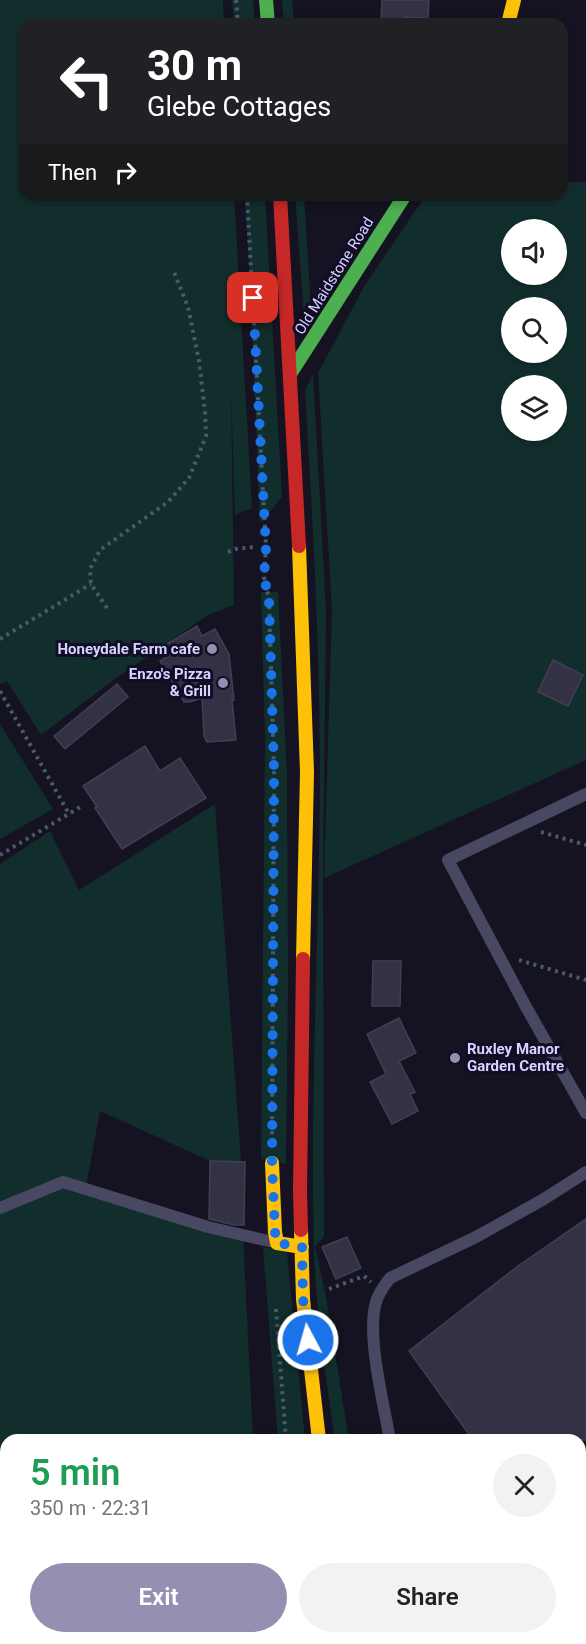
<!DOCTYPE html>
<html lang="en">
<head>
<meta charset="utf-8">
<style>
  :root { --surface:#fff; --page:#f2f2f2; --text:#222; --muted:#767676; --accent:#9390b1 }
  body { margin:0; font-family:Roboto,sans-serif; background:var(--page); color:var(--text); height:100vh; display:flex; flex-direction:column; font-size:22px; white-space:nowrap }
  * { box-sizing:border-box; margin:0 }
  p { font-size:20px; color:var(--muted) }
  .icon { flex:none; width:33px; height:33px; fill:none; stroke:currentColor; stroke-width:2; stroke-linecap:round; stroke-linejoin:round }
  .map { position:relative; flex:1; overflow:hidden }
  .sheet { position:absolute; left:0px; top:1434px; width:586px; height:210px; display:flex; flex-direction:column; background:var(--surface); border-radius:18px 18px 0 0; box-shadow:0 3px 9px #0003 }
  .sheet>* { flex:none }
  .hud { position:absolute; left:18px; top:18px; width:550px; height:183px; border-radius:18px; box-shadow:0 3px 9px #0003; background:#202124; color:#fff; overflow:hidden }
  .buttons { position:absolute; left:501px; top:219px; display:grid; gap:12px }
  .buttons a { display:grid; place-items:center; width:66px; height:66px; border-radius:50%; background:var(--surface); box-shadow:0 3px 9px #0003; font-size:30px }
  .pin { position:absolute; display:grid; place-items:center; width:51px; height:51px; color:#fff; margin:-26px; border-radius:12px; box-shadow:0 3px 9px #0006 }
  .me { position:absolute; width:66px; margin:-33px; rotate:354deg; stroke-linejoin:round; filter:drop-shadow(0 0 4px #0008) }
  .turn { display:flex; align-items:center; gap:21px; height:126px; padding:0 30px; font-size:27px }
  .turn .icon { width:78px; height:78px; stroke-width:2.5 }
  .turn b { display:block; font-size:42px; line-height:51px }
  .then { display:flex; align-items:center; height:57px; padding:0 30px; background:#0003; gap:12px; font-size:22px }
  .round { display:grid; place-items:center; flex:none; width:63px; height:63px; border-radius:32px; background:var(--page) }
  .head { display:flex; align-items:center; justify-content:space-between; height:102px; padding:0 30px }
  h1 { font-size:36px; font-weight:600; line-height:45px; color:#1e9e55 }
  .cta { display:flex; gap:12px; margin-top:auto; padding:12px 30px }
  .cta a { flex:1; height:69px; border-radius:36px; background:var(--accent); color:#fff; font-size:24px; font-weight:600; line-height:69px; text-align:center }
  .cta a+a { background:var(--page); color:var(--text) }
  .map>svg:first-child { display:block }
  .green { fill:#112e2d; fill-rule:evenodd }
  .building { fill:#333144; stroke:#413e55; stroke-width:1.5 }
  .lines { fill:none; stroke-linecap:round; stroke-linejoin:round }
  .path { stroke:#495a6a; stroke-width:4; stroke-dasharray:3 4.5; stroke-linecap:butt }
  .lane { stroke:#484862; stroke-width:12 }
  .fast { stroke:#4caf50; stroke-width:14 }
  .slow { stroke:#ffc107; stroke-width:14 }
  .jam { stroke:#c62828; stroke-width:14 }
  .route { stroke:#1a73e8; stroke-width:10; stroke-dasharray:0 18 }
  .poi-dot { fill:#9390b1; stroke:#110d27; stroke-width:2 }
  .labels { text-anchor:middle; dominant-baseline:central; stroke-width:6; stroke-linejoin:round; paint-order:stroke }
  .street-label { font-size:15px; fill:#d7d3ff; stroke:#110d27 }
  .poi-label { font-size:15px; font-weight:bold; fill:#d7d3ff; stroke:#110d27; text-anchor:end }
</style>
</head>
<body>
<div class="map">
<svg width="586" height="1644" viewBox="0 0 586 1644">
  <rect width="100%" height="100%" fill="#151321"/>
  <path class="green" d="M0 0H223L224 24H24V195H234L252 508 235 515 231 390 234 605 208 615 116 678 41 735 7 681 0 684Z
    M232 0H253L255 24H234Z
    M282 0H292L294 24H284Z
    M563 182H586V760L324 878 332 610 318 373 365 285 426 195H562ZM512 230H556V274H512ZM512 308H556V352H512ZM512 386H556V430H512Z
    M245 195H265L282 497 260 523 251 296Z
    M295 195H304L312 327 305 331Z
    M313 374 326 611 323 879 324 1237 315 1246 326 1297 349 1440H335C326 1377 316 1315 314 1251 310 1095 319 938 320 781 320 651 313 521 305 391Z
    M261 592H278L287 773 288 978 286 1164 261 1159 265 739Z
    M0 724 53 809 0 839Z
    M215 804 241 1161H210L100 1111 86 1187 243 1235 253 1440H6V1638H293L294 1644H0V864L50 831 79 890Z
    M263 1247 287 1252 305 1440H278Z"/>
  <path class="building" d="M382 0H429L428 18 405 17V24H381Z
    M197 626 202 636 215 629 229 654 234 700H232L236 740 207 742 204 736 202 698 190 702H184L160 661 173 653 167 644Z
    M553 660 583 675 568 706 538 692Z
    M117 684 128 697 65 749 54 736Z
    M145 746 160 771 180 758 206 798 122 849 95 808 97 807 83 786Z
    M373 961H401L400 1006H372Z
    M399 1018 416 1053 399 1061 415 1092 410 1094 418 1111 392 1124 370 1082 386 1074 367 1034Z
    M210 1161 245 1162 244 1225H234L209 1219Z
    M586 1219V1440H473L409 1351 518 1266Z
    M347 1237 361 1268 336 1279 322 1247Z"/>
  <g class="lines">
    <path class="path" d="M236 0 238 24
      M247 195 266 547 264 577 269 599 274 771 272 1138
      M228 552 235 549 256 547
      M107 608 91 584 90 569 100 550 168 502 189 478 206 436 205 412 199 361 188 307 174 272
      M0 639 91 584
      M0 691 69 814
      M541 832 586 845
      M0 855 82 806
      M519 960 586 980
      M329 1289 364 1276 371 1282
      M276 1309 286 1440
      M326 1638 328 1644"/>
    <path class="lane" d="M586 794 448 860 525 1005 586 1113
      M0 1208 63 1182 208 1227 273 1242
      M390 1440C384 1405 366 1335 376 1302 379 1292 384 1286 390 1278L476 1237 544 1199 586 1172"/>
    <path class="fast" d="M266 0 268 24
      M290 374 405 195"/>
    <path class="slow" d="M508 24 514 0
      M299 546 307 772 303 959
      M272 1163 275 1232 277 1243 302 1247
      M301 1230 303 1299 319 1440
      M358 1638 360 1644"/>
    <path class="jam" d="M280 195 299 546
      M301 1230 300 1191 303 959"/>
  </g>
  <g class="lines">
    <path class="route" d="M253 298 266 548 264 577 269 599 274 771 272 1163 275 1232 277 1243 302 1247 303 1299 308 1340"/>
  </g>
  <g class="poi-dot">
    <circle cx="212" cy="649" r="6"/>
    <circle cx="223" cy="683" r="6"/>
    <circle cx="455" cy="1058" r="6"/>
  </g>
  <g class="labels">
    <g class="street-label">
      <text transform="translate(334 276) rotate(-58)">Old Maidstone Road</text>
    </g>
    <g class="poi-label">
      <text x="200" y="649">Honeydale Farm cafe</text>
      <text x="211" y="674">Enzo's Pizza<tspan x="211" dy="17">&amp; Grill</tspan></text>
      <text x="467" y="1049" text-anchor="start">Ruxley Manor<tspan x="467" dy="17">Garden Centre</tspan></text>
    </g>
  </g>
</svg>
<div class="buttons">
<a><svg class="icon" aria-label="sound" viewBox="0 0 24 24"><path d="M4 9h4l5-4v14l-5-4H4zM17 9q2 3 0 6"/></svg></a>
<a><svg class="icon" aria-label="search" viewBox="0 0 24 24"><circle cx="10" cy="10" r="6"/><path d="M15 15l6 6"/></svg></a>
<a><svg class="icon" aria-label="layers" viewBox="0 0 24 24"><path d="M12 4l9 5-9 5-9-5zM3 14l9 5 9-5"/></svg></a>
</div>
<div class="pin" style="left:253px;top:298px;background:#d93025"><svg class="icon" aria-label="arrive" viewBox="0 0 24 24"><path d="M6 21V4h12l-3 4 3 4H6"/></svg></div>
<svg class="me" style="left:308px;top:1340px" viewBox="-20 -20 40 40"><circle r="17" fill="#1a73e8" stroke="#fff" stroke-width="3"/><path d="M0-11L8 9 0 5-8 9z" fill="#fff"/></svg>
<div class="hud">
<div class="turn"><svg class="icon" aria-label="left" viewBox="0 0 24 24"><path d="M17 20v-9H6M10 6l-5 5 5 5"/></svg><div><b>30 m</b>Glebe Cottages</div></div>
<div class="then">Then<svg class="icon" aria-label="right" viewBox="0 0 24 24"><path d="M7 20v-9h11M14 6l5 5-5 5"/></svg></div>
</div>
<section class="sheet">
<div class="head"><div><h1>5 min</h1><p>350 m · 22:31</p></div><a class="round"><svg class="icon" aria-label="close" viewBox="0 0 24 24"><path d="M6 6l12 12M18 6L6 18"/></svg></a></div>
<div class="cta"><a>Exit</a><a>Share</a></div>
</section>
</div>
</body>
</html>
